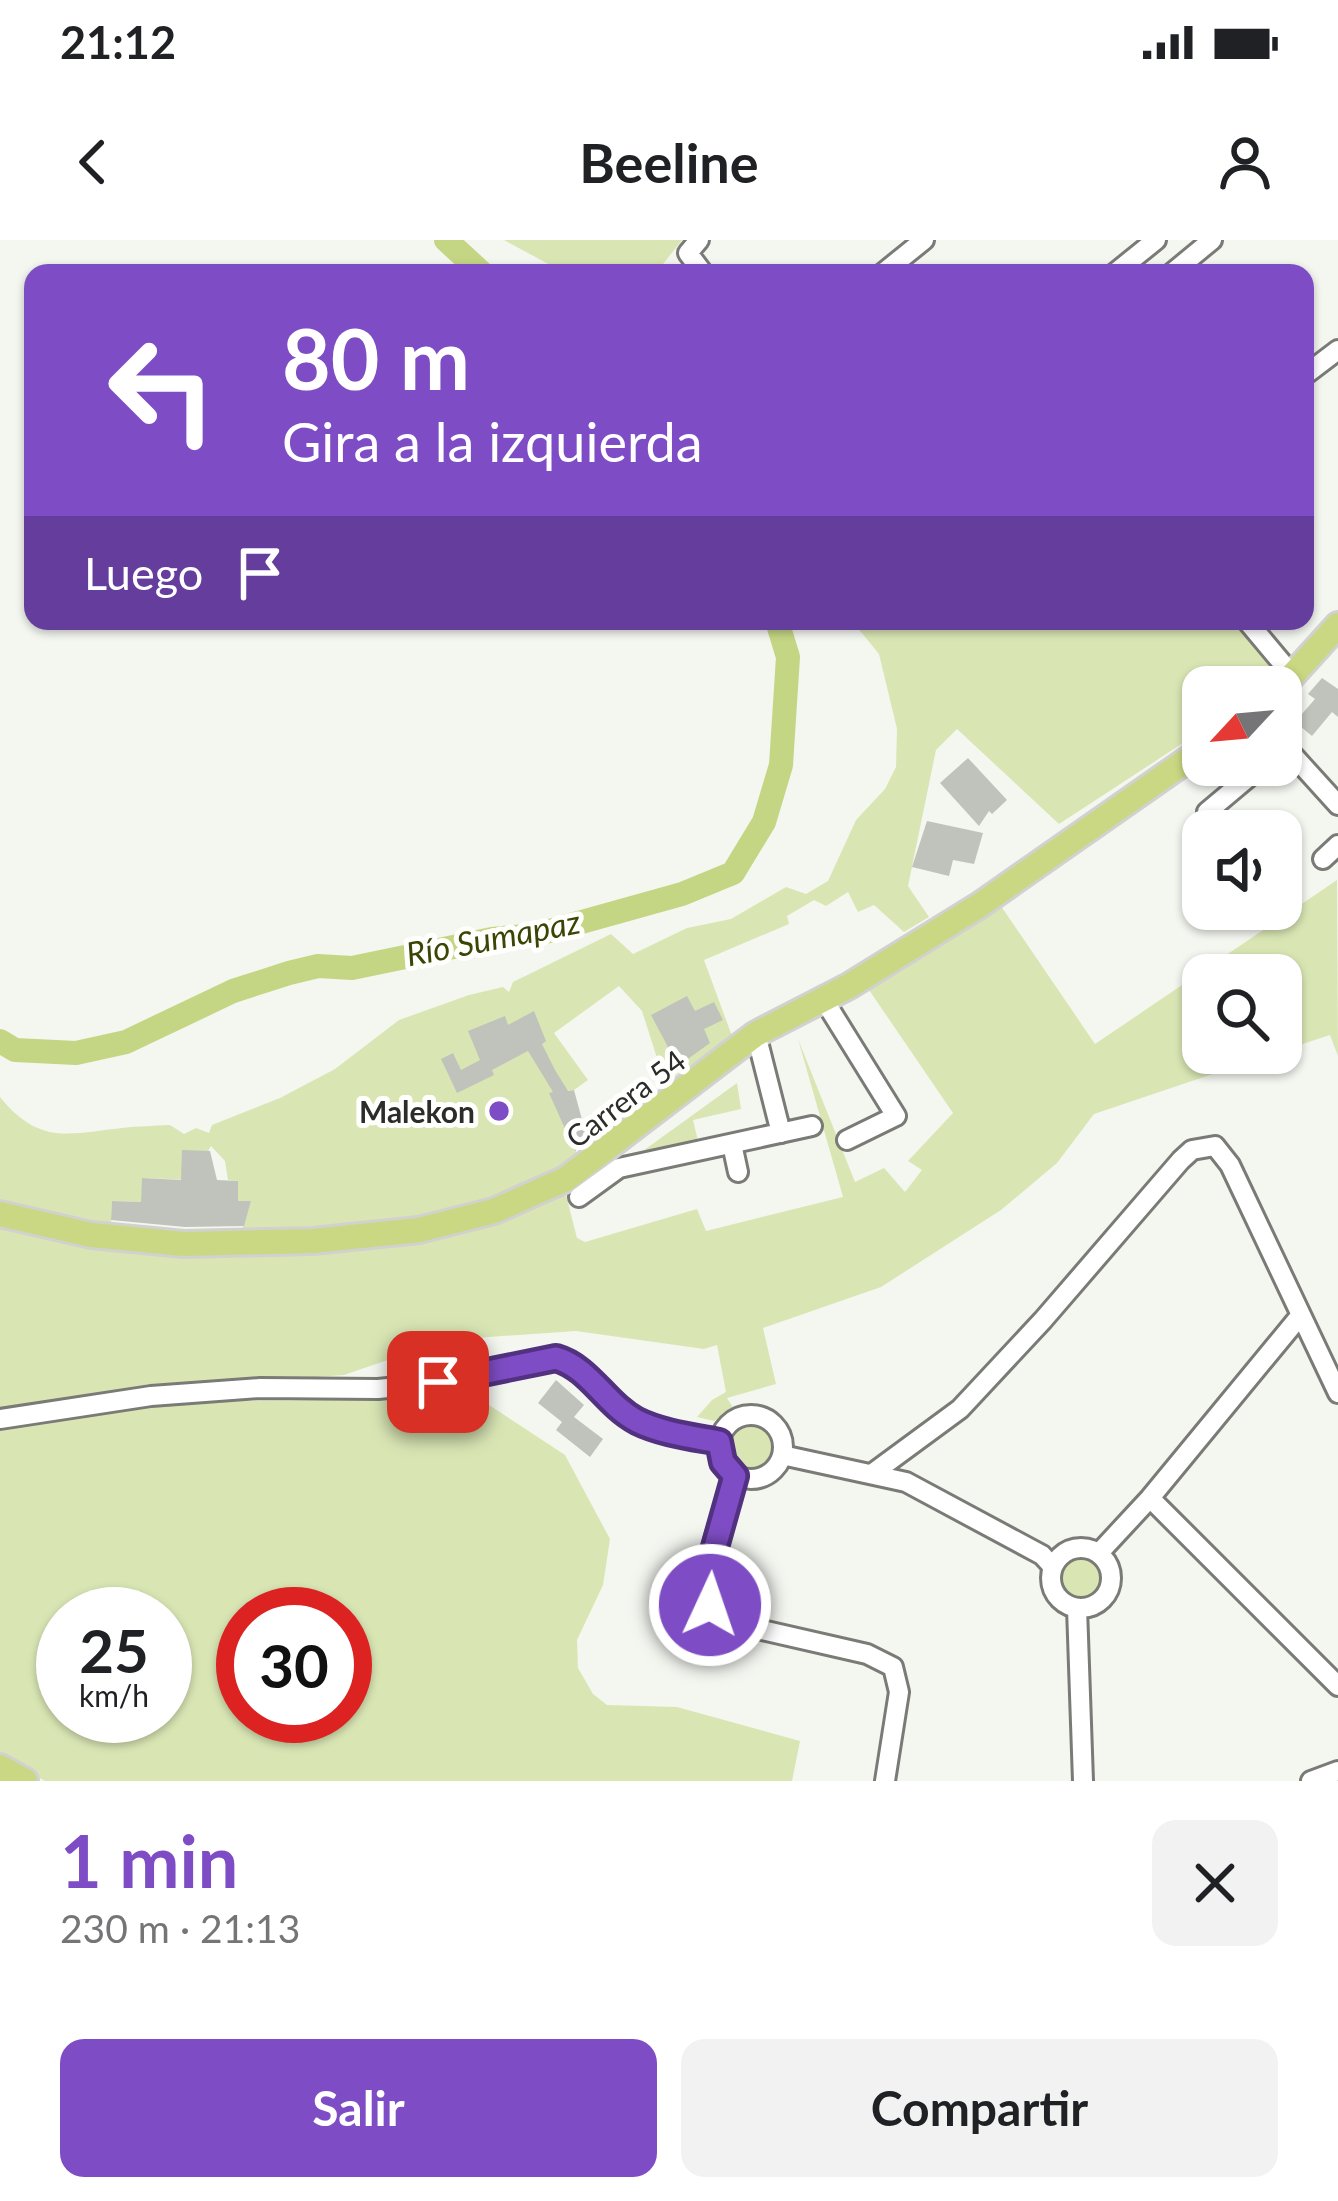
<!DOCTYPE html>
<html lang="es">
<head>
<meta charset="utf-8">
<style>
  :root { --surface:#fff; --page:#f2f2f2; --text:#202124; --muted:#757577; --accent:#7e4dc5 }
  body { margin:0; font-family:Lato,sans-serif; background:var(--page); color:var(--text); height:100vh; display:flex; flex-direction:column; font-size:45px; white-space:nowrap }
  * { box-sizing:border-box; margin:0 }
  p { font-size:39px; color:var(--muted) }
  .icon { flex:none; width:66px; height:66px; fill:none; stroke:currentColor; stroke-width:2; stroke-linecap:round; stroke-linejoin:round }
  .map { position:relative; height:1541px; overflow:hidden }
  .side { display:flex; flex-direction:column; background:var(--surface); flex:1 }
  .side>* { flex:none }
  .top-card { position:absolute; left:24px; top:24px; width:1290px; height:366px; border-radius:24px; box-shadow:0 3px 9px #0004; background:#7e4dc5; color:#fff; overflow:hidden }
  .needle { width:78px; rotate:244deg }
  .fabs { position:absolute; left:1182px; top:426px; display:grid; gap:24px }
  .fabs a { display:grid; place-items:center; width:120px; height:120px; border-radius:24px; background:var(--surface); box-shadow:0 3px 9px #0004; font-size:60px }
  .speed { position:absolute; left:36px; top:1347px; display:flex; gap:24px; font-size:60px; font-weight:700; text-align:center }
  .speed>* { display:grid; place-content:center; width:156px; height:156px; border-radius:50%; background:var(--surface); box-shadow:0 3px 9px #0004; line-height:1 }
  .speed small { font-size:30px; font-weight:400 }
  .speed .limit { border:18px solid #d22; background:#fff; color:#111 }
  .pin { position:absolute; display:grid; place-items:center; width:102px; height:102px; color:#fff; margin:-51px; border-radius:24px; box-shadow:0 6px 18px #0006 }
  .me { position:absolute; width:132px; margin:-66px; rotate:3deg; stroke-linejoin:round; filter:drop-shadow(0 0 9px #0008) }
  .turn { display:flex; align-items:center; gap:42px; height:252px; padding:0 60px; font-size:54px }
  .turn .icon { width:156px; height:156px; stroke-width:2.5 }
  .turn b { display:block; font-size:84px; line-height:102px }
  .then { display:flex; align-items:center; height:114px; padding:0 60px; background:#0003; gap:24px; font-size:45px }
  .round { display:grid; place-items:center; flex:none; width:126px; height:126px; border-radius:24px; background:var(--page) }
  .headline { display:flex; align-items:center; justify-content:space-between; height:204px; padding:0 60px }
  h1 { font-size:72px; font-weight:700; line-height:90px; color:var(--accent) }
  .primary-button { display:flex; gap:24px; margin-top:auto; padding:24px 60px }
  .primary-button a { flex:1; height:138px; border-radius:24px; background:var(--accent); color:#fff; font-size:48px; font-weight:700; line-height:138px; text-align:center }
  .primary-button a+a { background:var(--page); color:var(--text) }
  .status { display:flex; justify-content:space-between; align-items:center; height:84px; padding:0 60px; background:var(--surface); direction:ltr }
  .status svg { height:33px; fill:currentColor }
  header { display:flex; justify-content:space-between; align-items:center; height:156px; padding:0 60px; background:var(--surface); font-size:54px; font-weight:700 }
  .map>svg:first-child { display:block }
  .green { fill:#d9e6b4; fill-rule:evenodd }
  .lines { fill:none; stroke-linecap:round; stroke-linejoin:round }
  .river { stroke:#c4d684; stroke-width:24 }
  .building { fill:#c0c2bc }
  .minor-casing { stroke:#7a7b76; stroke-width:24 }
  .major-casing { stroke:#d1d1d0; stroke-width:30 }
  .minor { stroke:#fff; stroke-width:18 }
  .major { stroke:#cad883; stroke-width:24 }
  .route-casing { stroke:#523280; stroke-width:30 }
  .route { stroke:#7e4dc5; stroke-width:21 }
  .poi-dot { fill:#7e4dc5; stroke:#fffffe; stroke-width:4.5 }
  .labels { text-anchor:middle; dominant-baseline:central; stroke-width:10; stroke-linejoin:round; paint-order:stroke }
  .street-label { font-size:30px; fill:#2c2d2b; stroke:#fffffe }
  .poi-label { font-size:30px; font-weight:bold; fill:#2c2d2b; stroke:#fffffe; text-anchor:end }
  .water-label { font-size:33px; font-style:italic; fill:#3b4506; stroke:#fffffe }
</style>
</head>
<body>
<div class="status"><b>21:12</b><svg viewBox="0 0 49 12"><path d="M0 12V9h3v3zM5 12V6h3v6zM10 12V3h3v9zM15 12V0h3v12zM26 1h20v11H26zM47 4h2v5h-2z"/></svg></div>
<header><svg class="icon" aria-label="back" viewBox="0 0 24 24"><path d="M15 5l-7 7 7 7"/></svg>Beeline<svg class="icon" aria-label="person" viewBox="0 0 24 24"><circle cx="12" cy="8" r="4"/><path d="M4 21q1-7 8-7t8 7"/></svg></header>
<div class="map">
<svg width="1338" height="1541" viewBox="0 0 1338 1541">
  <rect width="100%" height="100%" fill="#f4f6f0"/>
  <path class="green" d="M504 0H682L656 33H565Z
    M852 381H1236L1277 432 1263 447H1203V490L1059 584 957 489 936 510 908 646 929 677 904 692 874 665 858 672 848 652 826 666 814 660 787 676 789 684 704 720 732 796 665 843 642 771 619 746 554 793 588 840 574 850 550 853 578 916C493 997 351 990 241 993L251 961H238V941L228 940 225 921 211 906 190 940 143 938 141 962 112 961 111 986 0 963V857C39 905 68 894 122 888 138 886 154 886 170 885L184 894 196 888 209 893 212 885 280 858 335 829 399 780 469 755 503 747 509 752 513 742 611 694 633 714 687 688 731 679 786 647 806 654 828 641 856 580 885 549 896 527 897 489 879 414Z
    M1337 640 1338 816 1330 795 1281 811V735H1203V813H1275L1094 874 1057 923 1001 970 881 1047 763 1088 776 1144 727 1158 735 1171 714 1181 697 1177 712 1160 726 1152 717 1105 704 1109 576 1091 446 1100 344 1135 147 1149 0 1175V986L178 1011 531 966 566 955 577 998 585 1002 697 969 706 991 843 957 798 799 855 942 884 928 905 952 922 930 908 921 953 873 867 747 1001 666 1095 804Z
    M737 843 741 869 693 880 699 905 629 921Z
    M460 1146 565 1215 610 1299 603 1345 577 1400 578 1428 593 1454 607 1465 677 1467 800 1501 792 1541H45L0 1517V1189L152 1162 321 1160ZM63 1374H165V1476H63ZM243 1374H345V1476H243Z
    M730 1207a23 23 0 1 1 46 0a23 23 0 1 1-46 0Z
    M1060 1339a23 23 0 1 1 46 0a23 23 0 1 1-46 0Z"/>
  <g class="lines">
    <path class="river" d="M446 0 482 33
      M0 801 15 810 76 813 126 802 233 751 289 733 318 726 352 728 492 699 535 695 682 654 733 633 764 582 781 525 788 417 777 381"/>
  </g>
  <path class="building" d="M1322 438 1338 449V477L1332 472 1312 496 1295 482 1315 459 1308 454Z
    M968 518 1007 560 992 574 989 571 979 586 940 543Z
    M927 581 983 593 974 624 953 620 949 636 912 627Z
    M687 756 695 771 714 762 723 780 704 789 710 803 678 826 651 775Z
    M534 771 546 801 542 804 555 830 568 851 574 850 584 887 606 888 575 911 549 853 553 852 528 811 492 830 494 835 457 853 441 819 453 813 461 830 480 820 468 791 505 776 508 785Z
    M182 910 210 911 217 940 238 941V961H251L244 986 185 987 111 980 112 961 141 962 142 938 181 940Z
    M556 1140 584 1165 574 1177 603 1199 590 1217 556 1190 562 1182 538 1163Z"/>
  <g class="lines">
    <defs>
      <path id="minor" d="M699 0 688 13 703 33
        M883 33 924 0
        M1115 33 1156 0
        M1172 33 1212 0
        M1305 135 1338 110
        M1247 381 1293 436
        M1281 502 1338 565
        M1207 572 1263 525
        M1323 619 1338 605
        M824 760 896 876 847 900
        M756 794 781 893
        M732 904 738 932
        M579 957 619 928 812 886
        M719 1207a32 32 0 1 1 64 0a32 32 0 1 1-64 0Z
        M0 1179 151 1156 260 1148 378 1149 438 1143 556 1118C590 1128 605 1164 637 1181 661 1193 693 1197 719 1202
        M782 1215 906 1242 1042 1315 1053 1327
        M873 1233 960 1169 1043 1080 1181 920 1192 910 1215 906 1230 925 1338 1153
        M735 1236C726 1267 688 1351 718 1375 723 1380 730 1381 736 1384L867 1414 893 1427 899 1452 885 1541
        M1150 1258 1338 1446
        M1051 1338a30 30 0 1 1 60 0a30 30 0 1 1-60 0Z
        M1099 1313 1150 1258 1300 1076
        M1077 1368 1083 1541
        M1311 1541 1338 1531"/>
      <path id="major" d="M1281 448 1338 385
        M0 974 91 995 184 1004 313 1001 419 990 494 971 566 939 756 794 849 746 980 665 1203 509
        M0 1527 25 1541"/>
    </defs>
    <use href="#minor" class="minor-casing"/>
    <use href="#major" class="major-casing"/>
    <use href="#minor" class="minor"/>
    <use href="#major" class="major"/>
  </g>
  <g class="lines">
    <defs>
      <path id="route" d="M438 1142 556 1118C590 1128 605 1164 637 1181 661 1193 693 1197 719 1202L723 1222 735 1236 706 1339 710 1365"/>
    </defs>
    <use href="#route" class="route-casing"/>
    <use href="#route" class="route"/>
  </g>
  <circle class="poi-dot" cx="499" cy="871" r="12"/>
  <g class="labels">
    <g class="street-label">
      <text transform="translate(625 858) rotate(-37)">Carrera 54</text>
    </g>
    <g class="poi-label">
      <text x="475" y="871">Malekon</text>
    </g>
    <g class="water-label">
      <text transform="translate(493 697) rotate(-11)">Río Sumapaz</text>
    </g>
  </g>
</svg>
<div class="fabs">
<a><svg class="needle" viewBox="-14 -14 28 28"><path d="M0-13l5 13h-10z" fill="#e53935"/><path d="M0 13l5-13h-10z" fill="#757577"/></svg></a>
<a><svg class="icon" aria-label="sound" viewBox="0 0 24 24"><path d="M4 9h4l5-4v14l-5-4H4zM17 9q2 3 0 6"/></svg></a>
<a><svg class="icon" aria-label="search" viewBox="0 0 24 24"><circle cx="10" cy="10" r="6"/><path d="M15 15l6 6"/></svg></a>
</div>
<div class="speed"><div>25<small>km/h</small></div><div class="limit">30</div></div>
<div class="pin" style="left:438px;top:1142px;background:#d93025"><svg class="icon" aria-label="arrive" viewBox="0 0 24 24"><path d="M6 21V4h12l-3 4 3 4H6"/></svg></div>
<svg class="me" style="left:710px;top:1365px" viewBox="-20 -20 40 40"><circle r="17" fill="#7e4dc5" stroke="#fff" stroke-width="3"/><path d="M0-11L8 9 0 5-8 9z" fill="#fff"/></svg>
<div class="top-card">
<div class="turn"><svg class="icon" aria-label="left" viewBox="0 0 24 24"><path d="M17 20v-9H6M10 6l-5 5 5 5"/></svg><div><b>80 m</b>Gira a la izquierda</div></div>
<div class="then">Luego<svg class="icon" aria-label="arrive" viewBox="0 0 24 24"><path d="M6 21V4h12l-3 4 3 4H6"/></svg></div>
</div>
</div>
<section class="side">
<div class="headline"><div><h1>1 min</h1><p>230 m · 21:13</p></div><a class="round"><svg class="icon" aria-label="close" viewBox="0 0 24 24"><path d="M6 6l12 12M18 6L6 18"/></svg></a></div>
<div class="primary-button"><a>Salir</a><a>Compartir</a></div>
</section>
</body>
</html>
